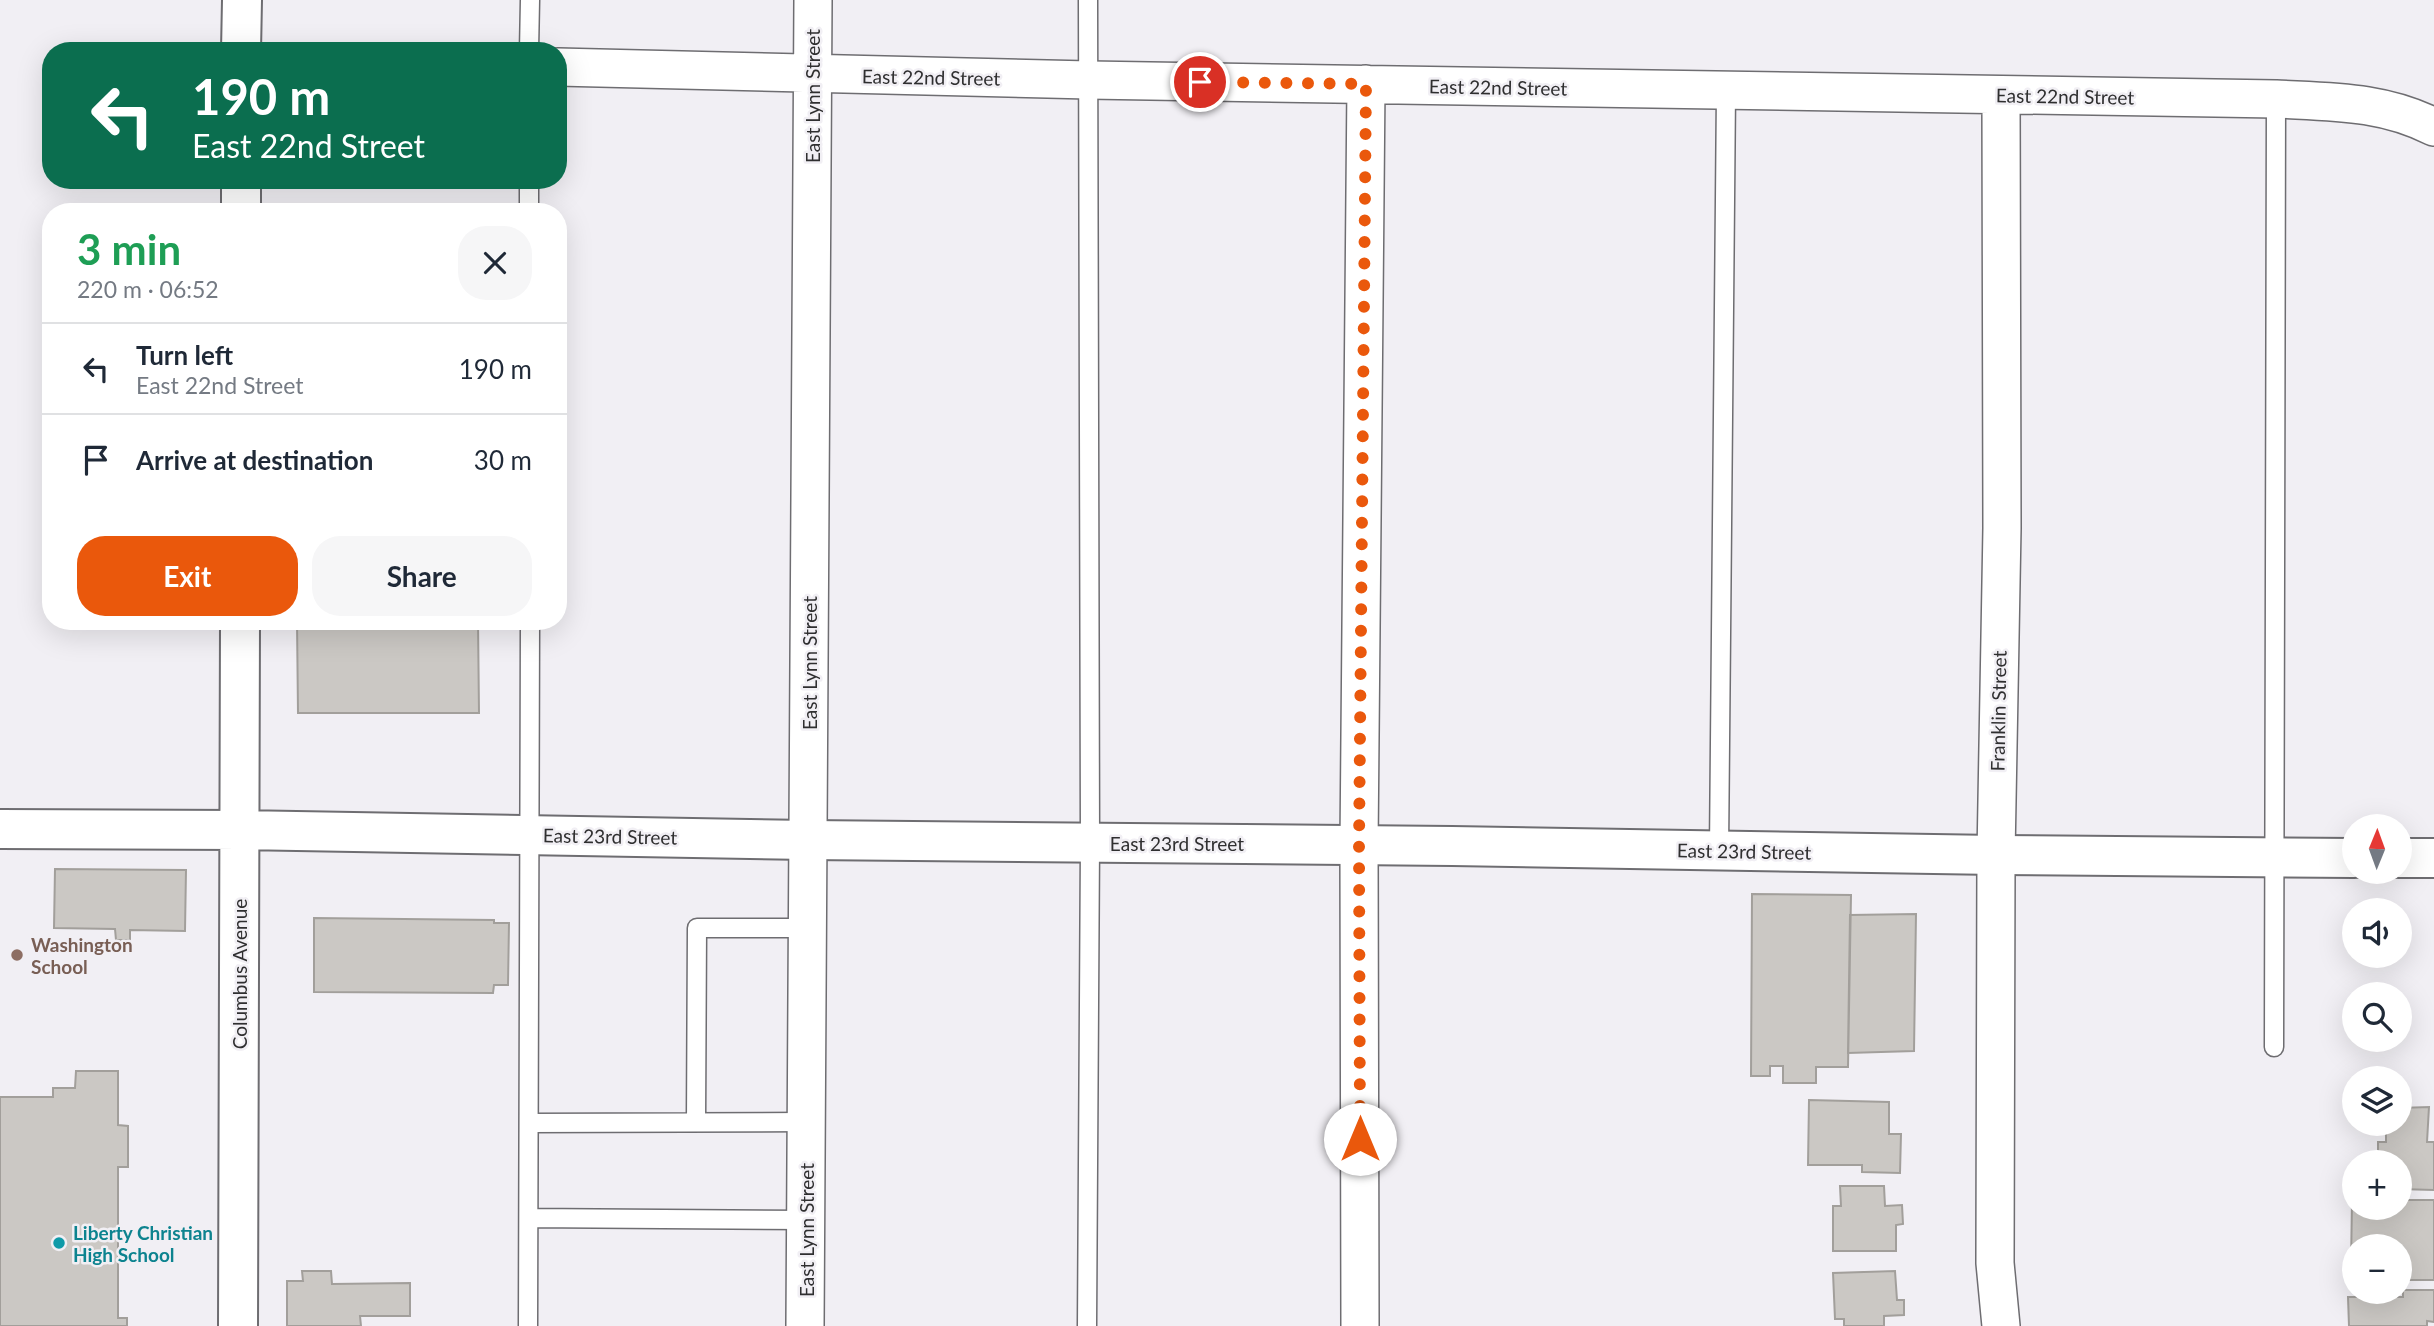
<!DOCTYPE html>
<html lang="en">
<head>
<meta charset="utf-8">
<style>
  :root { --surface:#fff; --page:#f6f6f7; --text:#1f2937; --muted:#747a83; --line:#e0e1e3; --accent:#ea580c }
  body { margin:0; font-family:Lato,sans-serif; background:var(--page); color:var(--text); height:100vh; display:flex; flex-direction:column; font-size:26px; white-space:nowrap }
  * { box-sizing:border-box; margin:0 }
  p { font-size:23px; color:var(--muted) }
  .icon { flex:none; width:38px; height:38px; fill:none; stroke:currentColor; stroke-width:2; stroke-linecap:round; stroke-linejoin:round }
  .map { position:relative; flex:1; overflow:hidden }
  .sheet { position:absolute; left:42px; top:203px; width:525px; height:427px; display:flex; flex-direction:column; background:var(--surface); border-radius:28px; box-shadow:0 7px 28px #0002 }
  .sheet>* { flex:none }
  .banner { position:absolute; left:42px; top:42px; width:525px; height:147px; border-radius:28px; box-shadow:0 7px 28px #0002; background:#0b6e4f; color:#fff; overflow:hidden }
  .needle { width:46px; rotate:1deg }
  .tools { position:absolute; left:2342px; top:814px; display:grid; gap:14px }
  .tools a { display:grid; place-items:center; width:70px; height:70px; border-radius:50%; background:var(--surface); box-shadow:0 7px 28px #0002; font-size:35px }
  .pin { position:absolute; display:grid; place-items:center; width:60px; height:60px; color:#fff; margin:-30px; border:4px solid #fff; border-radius:50%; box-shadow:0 2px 7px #0007 }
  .me { position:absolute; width:77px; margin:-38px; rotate:0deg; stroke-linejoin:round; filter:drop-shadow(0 0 5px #0008) }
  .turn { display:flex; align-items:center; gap:24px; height:147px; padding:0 35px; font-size:32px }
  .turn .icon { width:91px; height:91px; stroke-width:2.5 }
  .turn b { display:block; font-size:49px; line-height:60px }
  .round { display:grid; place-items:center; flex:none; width:74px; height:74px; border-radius:28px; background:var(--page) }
  .head { display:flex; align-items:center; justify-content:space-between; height:119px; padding:0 35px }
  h1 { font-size:42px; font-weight:700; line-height:52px; color:#1e9e55 }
  .action { display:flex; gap:14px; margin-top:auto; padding:14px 35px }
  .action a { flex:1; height:80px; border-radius:28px; background:var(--accent); color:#fff; font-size:28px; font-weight:700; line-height:80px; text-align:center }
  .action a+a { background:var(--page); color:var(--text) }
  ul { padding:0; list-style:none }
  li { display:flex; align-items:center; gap:21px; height:91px; padding:0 35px; border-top:2px solid var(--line) }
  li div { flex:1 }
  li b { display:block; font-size:26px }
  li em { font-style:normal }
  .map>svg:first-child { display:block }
  .building { fill:#cbc8c4; stroke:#a29f9b; stroke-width:2 }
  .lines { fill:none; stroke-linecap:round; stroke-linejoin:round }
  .service-casing { stroke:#6e6d71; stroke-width:21 }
  .minor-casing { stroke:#6e6d71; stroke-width:40 }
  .tertiary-casing { stroke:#6e6d71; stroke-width:42 }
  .service { stroke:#fff; stroke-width:18 }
  .minor { stroke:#fff; stroke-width:37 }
  .tertiary { stroke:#fff; stroke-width:38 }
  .route { stroke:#ea580c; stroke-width:12; stroke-dasharray:0 21.6 }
  .education-dot { fill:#8d6e63; stroke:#f1eff4; stroke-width:2.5 }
  .culture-dot { fill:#0f9aa8; stroke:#f1eff4; stroke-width:2.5 }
  .labels { text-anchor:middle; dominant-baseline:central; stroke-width:5; stroke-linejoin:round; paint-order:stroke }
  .street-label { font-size:19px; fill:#2f2f30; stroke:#f1eff4 }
  .education-label { font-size:19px; font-weight:bold; fill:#785e54; stroke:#f1eff4; text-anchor:start }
  .culture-label { font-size:19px; font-weight:bold; fill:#0d838f; stroke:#f1eff4; text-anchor:start }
</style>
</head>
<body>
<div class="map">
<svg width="2434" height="1326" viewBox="0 0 2434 1326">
  <rect width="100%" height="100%" fill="#f1eff4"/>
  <path class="building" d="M297 621H478L479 713H298Z
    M55 869 186 870 185 931 130 930V940H116L115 929 54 928Z
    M1752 894 1851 895 1848 1067H1816V1083H1783V1066H1770V1076H1751Z
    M1916 914 1914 1051 1848 1053 1850 915Z
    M314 918 494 920V923H509L508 985H494L493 993 314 992Z
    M76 1071H118V1125L128 1126V1167H118V1318H127V1326H0V1097H53V1088H75Z
    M1809 1100 1889 1102V1134H1901L1900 1173 1862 1172V1165H1808Z
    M2429 1107 2427 1142H2434V1190L2399 1189V1162H2378V1142H2386V1124H2399V1108Z
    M1840 1186H1884L1885 1206 1902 1205 1903 1224 1896 1225V1251H1833V1206H1841Z
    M2399 1200H2434V1280H2400L2399 1246H2354V1265H2351L2352 1201H2354V1208H2399Z
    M302 1271H331L332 1284 410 1283V1316H360L361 1326H287V1281H303Z
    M1895 1271 1897 1300H1904V1315L1884 1316V1326H1844V1319H1835L1833 1273Z
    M2403 1290H2434V1322L2427 1321V1326H2349L2348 1297H2403Z"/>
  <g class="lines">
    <defs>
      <path id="service" d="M529 51 530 0
        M529 180V212
        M1719 851 1726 91
        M2274 1047 2276 99
        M696 1122 697 928H808
        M529 1123 806 1122
        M529 1218 806 1220
        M528 1326 530 621
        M1087 1326 1090 843 1088 0"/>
      <path id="minor" d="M558 67 1089 80 2276 99C2333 102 2383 101 2434 127
        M805 1326 813 0
        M1360 1326 1359 845 1366 84
        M2001 1326 1995 1263 1996 855 2002 528 2001 95"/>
      <path id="tertiary" d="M241 51 242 0
        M241 212V180
        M0 829 240 830 808 840 1452 846 1996 855 2354 858
        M2399 858H2434
        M238 1326 240 621"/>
    </defs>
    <use href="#service" class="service-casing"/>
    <use href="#minor" class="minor-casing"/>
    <use href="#tertiary" class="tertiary-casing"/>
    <use href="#service" class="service"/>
    <use href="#minor" class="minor"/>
    <use href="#tertiary" class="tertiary"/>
  </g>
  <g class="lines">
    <path class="route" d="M1200 82 1366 84 1359 845 1360 1139"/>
  </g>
  <circle class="education-dot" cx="17" cy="955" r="7"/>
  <circle class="culture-dot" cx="59" cy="1243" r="7"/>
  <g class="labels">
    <g class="street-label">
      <text transform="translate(931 77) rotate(1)">East 22nd Street</text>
      <text transform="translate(1498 87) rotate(1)">East 22nd Street</text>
      <text transform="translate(812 96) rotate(-90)">East Lynn Street</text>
      <text transform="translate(2065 96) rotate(1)">East 22nd Street</text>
      <text transform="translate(809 663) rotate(-90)">East Lynn Street</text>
      <text transform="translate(1998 711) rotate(-89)">Franklin Street</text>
      <text transform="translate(610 836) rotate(1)">East 23rd Street</text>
      <text x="1177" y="843">East 23rd Street</text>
      <text transform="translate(1744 851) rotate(1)">East 23rd Street</text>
      <text transform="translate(239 974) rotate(-90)">Columbus Avenue</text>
      <text transform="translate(806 1230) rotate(-90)">East Lynn Street</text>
    </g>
    <g class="education-label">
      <text x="31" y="944">Washington<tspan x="31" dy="22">School</tspan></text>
    </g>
    <g class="culture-label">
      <text x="73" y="1232">Liberty Christian<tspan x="73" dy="22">High School</tspan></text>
    </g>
  </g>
</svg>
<div class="tools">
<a><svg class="needle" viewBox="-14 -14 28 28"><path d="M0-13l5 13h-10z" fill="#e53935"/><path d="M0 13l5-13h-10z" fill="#747a83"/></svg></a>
<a><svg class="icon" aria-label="sound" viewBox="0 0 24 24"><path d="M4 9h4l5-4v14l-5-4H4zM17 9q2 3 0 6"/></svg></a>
<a><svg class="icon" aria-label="search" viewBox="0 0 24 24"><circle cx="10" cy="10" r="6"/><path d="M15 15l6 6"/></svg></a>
<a><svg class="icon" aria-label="layers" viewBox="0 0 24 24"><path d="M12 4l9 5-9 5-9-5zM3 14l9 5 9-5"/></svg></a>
<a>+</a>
<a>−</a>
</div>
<div class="pin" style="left:1200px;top:82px;background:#d93025"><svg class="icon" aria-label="arrive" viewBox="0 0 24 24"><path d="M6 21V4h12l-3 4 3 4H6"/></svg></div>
<svg class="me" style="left:1360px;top:1139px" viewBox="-20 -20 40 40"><circle r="19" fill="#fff"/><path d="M0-13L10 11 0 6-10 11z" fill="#ea580c"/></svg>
<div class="banner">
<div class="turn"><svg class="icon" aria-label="left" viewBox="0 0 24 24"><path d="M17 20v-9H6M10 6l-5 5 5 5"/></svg><div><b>190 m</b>East 22nd Street</div></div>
</div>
<section class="sheet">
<div class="head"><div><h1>3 min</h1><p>220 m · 06:52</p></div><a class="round"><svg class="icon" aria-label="close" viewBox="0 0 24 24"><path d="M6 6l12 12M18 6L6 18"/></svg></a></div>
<ul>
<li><svg class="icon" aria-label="left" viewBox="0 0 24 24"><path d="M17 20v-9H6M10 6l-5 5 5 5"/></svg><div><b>Turn left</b><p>East 22nd Street</p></div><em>190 m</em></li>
<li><svg class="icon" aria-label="arrive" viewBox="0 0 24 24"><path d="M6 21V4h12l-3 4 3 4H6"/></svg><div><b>Arrive at destination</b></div><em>30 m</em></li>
</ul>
<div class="action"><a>Exit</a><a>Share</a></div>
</section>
</div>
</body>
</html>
